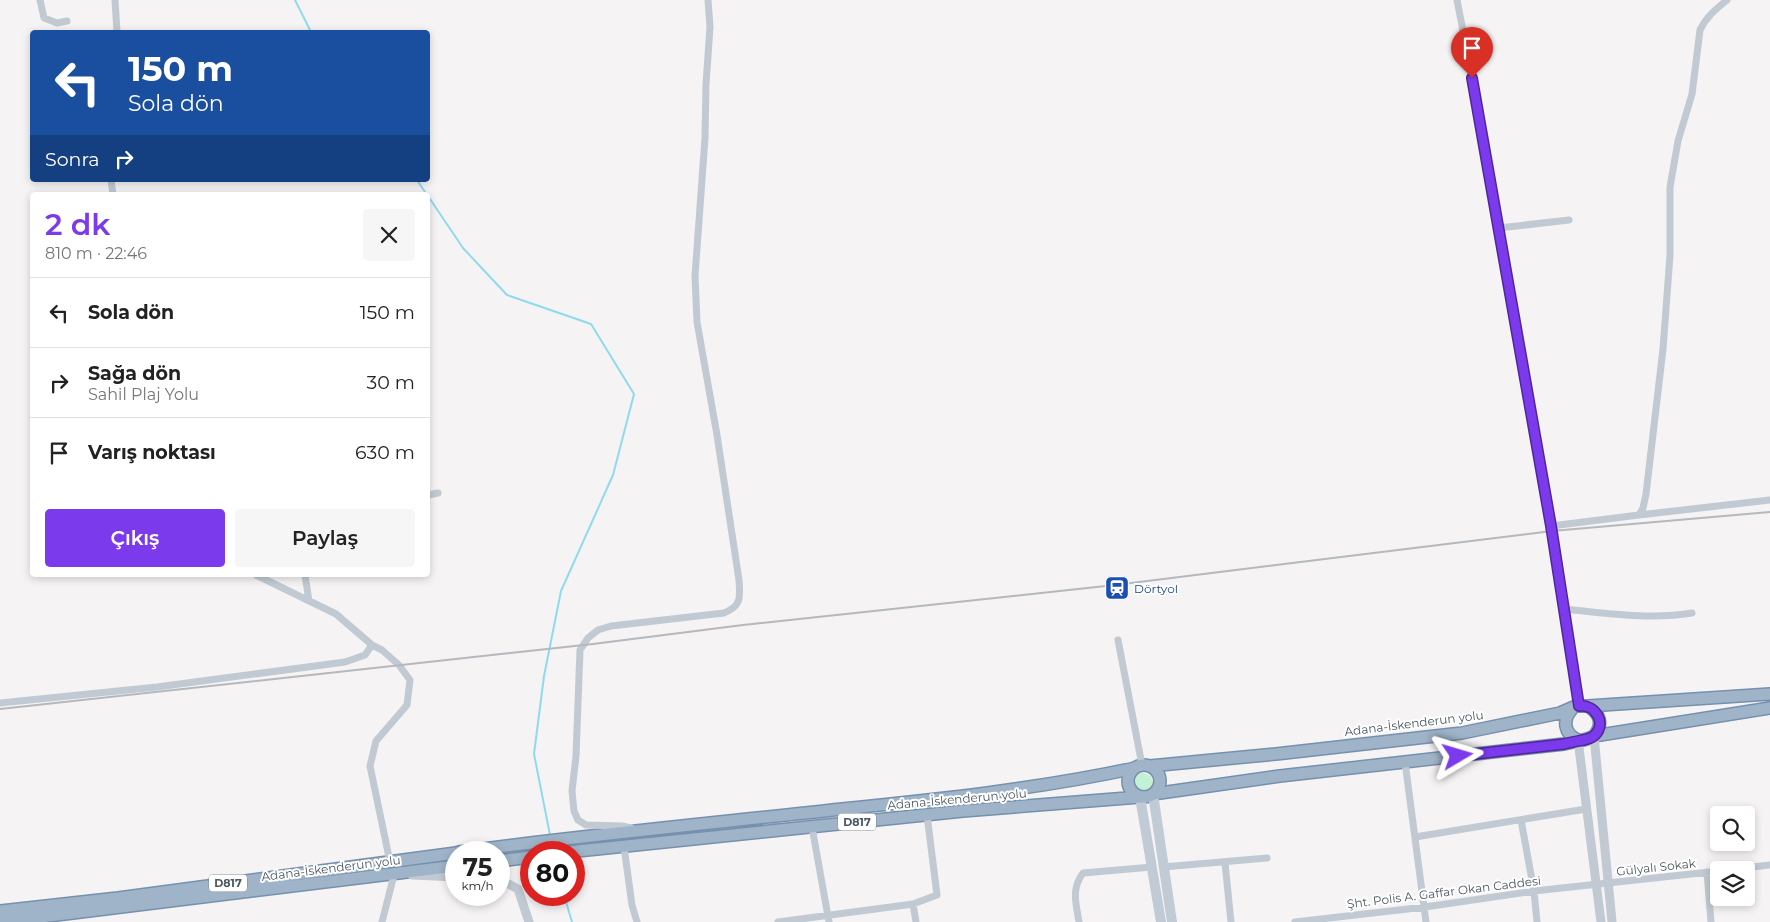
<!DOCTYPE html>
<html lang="tr">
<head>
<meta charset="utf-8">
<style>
  :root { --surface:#fff; --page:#f6f6f6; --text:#222; --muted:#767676; --line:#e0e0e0; --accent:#7c3aed }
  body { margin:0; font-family:Montserrat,sans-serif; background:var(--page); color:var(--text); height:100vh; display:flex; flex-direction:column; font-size:19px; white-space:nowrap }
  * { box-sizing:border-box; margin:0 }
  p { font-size:16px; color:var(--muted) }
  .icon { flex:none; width:28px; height:28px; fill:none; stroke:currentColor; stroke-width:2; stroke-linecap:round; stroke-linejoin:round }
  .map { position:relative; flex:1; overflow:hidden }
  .drawer { position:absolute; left:30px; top:192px; width:400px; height:385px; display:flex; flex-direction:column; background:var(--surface); border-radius:5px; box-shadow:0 2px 8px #0003 }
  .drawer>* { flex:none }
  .guide { position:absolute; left:30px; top:30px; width:400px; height:152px; border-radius:5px; box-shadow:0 2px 8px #0003; background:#1a4fa0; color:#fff; overflow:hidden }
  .fabs { position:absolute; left:1710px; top:806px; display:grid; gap:10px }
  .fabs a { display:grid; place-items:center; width:45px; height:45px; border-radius:5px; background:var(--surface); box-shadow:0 2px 8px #0003; font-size:25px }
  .speed { position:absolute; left:445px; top:841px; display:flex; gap:10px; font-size:25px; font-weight:700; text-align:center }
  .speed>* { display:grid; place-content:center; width:65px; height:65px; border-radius:50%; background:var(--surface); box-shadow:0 2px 8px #0003; line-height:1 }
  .speed small { font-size:12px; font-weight:400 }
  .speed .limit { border:8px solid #d22; background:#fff; color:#111 }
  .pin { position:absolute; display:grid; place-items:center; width:42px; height:42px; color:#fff; margin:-51px -21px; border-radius:50% 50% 50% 0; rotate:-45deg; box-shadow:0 0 5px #0007 }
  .pin .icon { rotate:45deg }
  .me { position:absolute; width:55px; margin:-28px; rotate:83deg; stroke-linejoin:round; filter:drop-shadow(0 0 4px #0008) }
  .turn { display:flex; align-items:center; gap:18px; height:105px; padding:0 15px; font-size:22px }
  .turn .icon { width:65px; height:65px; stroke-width:2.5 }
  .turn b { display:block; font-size:35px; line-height:42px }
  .then { display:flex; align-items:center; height:48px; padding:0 15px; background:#0003; gap:10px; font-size:19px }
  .round { display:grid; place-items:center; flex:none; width:52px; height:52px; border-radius:5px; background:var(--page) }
  .head { display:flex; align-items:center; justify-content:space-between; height:85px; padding:0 15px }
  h1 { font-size:30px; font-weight:600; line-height:38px; color:var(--accent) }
  .action { display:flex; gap:10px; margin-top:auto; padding:10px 15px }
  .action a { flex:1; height:58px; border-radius:5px; background:var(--accent); color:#fff; font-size:20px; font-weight:600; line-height:58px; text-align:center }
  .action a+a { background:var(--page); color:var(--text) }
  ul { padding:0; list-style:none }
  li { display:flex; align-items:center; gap:15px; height:70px; padding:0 15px; border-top:1px solid var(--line) }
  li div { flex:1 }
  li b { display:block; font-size:19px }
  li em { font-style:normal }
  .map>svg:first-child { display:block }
  .green { fill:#c3f1d5 }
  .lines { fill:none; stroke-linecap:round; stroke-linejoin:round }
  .stream { stroke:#90daee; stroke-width:2 }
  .trunk-casing { stroke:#7690ad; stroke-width:14 }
  .minor { stroke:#c1cad2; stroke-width:7 }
  .tertiary { stroke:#c1cad2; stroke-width:9 }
  .secondary { stroke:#c1cbd6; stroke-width:10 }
  .trunk { stroke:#9fb4c9; stroke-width:11 }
  .rail { stroke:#b5b8bd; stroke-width:2 }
  .route-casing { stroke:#51269a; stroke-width:12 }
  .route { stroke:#7c3aed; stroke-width:9 }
  .labels { text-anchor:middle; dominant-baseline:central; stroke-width:4; stroke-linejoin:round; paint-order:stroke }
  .shield { fill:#fff; stroke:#808990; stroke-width:1 }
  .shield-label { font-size:11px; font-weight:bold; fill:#4a5661 }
  .transit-label { font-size:12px; fill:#164399; stroke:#fff; text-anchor:start }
  .street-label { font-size:12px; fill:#4a5661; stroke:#fff }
</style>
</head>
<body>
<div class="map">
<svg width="1770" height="922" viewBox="0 0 1770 922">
  <rect width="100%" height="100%" fill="#f5f3f3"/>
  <path class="green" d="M1133 783a10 10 0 1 1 20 0a10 10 0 1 1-20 0Z"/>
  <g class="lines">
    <path class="stream" d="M295 0 311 32
      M417 180 427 195
      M428 196 463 248 507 295 591 324 634 394 613 475 561 591 544 676 534 754 550 835
      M552 845 553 852
      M564 895 572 922"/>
    <defs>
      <path id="trunk" d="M1588 706C1601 714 1603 725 1594 736
        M1572 709C1562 720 1564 734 1578 740
        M1128 781a16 16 0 1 1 32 0a16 16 0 1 1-32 0Z
        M1150 766 1276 754 1462 733 1560 713 1576 706H1588L1770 694
        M1153 794 1280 776 1564 744C1575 741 1586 741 1594 736L1770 708
        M459 852C586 835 714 823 842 809 940 799 1038 789 1135 768
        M568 852 963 811 1140 797
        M499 861 531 857
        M0 911 118 898 456 853
        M0 922 456 866"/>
    </defs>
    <use href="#trunk" class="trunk-casing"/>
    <path class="minor" d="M40 0 44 18 57 23 67 21
      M115 0 117 32
      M1457 0C1503 234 1542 470 1579 706
      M111 180 113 195
      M1499 228 1569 220
      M428 495 438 493
      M1639 515 1770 500
      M1551 526 1639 515 1643 508 1646 494 1663 349 1670 255V187L1678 141 1692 94 1700 30C1706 17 1716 9 1727 0
      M256 575 336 614 372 645 382 650 399 665 410 680 407 705 376 741 370 766 390 862
      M305 575 309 601
      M1564 609C1606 613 1650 620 1692 613
      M1118 640 1142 765
      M0 703 157 687 345 662 365 655 372 645
      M1405 762 1426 922
      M1521 820 1534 891 1537 922
      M812 827 829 922
      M631 828 622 826 586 825 578 820 574 811 572 791 576 756 580 650 588 638 598 630 611 626 724 613C742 606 740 597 739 580L717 435 697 322 695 276 705 138 706 84 710 27 708 0
      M1415 837 1586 809
      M624 847 632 905 637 922
      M1225 863 1231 922
      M1163 867 1267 858
      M1726 870 1770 865
      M1707 872 1711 922
      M913 904 916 922
      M382 922 394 875
      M778 922 913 904 937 895 927 815
      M1079 922C1076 903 1071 889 1083 873L1152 867
      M1295 922 1425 907 1534 891 1719 871"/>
    <path class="tertiary" d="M1594 736 1612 922
      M1578 740 1601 922
      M412 875 456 877
      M499 879 518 889 529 922"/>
    <path class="secondary" d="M1153 794 1172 922
      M1140 797 1161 922"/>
    <use href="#trunk" class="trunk"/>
    <path class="rail" d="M0 709 593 644 743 625 1115 585 1552 531 1770 512"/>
  </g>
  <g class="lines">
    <defs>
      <path id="route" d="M1458 756 1564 744C1573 741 1589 741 1595 735 1607 723 1595 704 1579 706L1551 526 1472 78"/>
    </defs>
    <use href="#route" class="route-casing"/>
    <use href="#route" class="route"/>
  </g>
  <defs>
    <symbol id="station-square" viewBox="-11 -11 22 22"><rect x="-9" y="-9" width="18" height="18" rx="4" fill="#1a4fb4" stroke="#fff"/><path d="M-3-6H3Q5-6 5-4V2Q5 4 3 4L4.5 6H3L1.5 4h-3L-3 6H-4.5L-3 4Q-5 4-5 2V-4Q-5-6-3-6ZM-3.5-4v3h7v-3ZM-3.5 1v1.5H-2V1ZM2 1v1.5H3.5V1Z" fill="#fff"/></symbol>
  </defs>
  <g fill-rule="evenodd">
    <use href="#station-square" x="1103" y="574" width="28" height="28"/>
  </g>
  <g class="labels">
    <g class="shield">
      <rect x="838" y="813.5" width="38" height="17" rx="4"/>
      <rect x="209" y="874.5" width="38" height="17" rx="4"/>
    </g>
    <g class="shield-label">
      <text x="857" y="822">D817</text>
      <text x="228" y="883">D817</text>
    </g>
    <g class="transit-label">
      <text x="1134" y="588">Dörtyol</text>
    </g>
    <g class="street-label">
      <text transform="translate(1414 723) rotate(-7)">Adana-İskenderun yolu</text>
      <text transform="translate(957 799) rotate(-5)">Adana-İskenderun yolu</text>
      <text transform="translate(1656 867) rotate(-6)">Gülyalı Sokak</text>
      <text transform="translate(331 868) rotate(-7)">Adana-İskenderun yolu</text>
      <text transform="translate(1444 892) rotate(-7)">Şht. Polis A. Gaffar Okan Caddesi</text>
    </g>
  </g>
</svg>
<div class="fabs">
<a><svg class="icon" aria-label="search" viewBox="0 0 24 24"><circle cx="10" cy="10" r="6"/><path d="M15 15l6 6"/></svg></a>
<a><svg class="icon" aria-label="layers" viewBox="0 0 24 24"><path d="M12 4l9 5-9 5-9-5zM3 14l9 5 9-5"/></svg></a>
</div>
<div class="speed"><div>75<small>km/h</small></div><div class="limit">80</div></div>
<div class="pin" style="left:1472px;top:78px;background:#d93025"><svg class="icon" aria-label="arrive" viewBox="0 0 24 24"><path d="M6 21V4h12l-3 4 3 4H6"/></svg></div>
<svg class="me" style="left:1458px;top:756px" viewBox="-20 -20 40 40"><path d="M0-17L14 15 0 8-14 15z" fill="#7c3aed" stroke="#fff" stroke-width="4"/></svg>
<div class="guide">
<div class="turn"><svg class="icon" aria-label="left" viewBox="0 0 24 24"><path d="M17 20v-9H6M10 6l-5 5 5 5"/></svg><div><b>150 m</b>Sola dön</div></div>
<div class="then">Sonra<svg class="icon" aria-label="right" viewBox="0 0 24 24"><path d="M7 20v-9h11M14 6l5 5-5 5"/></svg></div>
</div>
<section class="drawer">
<div class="head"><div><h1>2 dk</h1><p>810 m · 22:46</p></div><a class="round"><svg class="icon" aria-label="close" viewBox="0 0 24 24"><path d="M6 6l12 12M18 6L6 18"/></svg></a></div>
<ul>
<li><svg class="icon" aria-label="left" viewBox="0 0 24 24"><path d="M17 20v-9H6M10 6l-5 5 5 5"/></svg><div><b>Sola dön</b></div><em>150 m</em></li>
<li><svg class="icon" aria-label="right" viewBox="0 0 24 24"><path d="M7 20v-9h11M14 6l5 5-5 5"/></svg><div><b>Sağa dön</b><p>Sahil Plaj Yolu</p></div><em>30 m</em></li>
<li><svg class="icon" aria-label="arrive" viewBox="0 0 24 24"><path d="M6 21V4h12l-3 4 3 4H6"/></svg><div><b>Varış noktası</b></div><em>630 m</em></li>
</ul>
<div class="action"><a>Çıkış</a><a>Paylaş</a></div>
</section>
</div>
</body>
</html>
